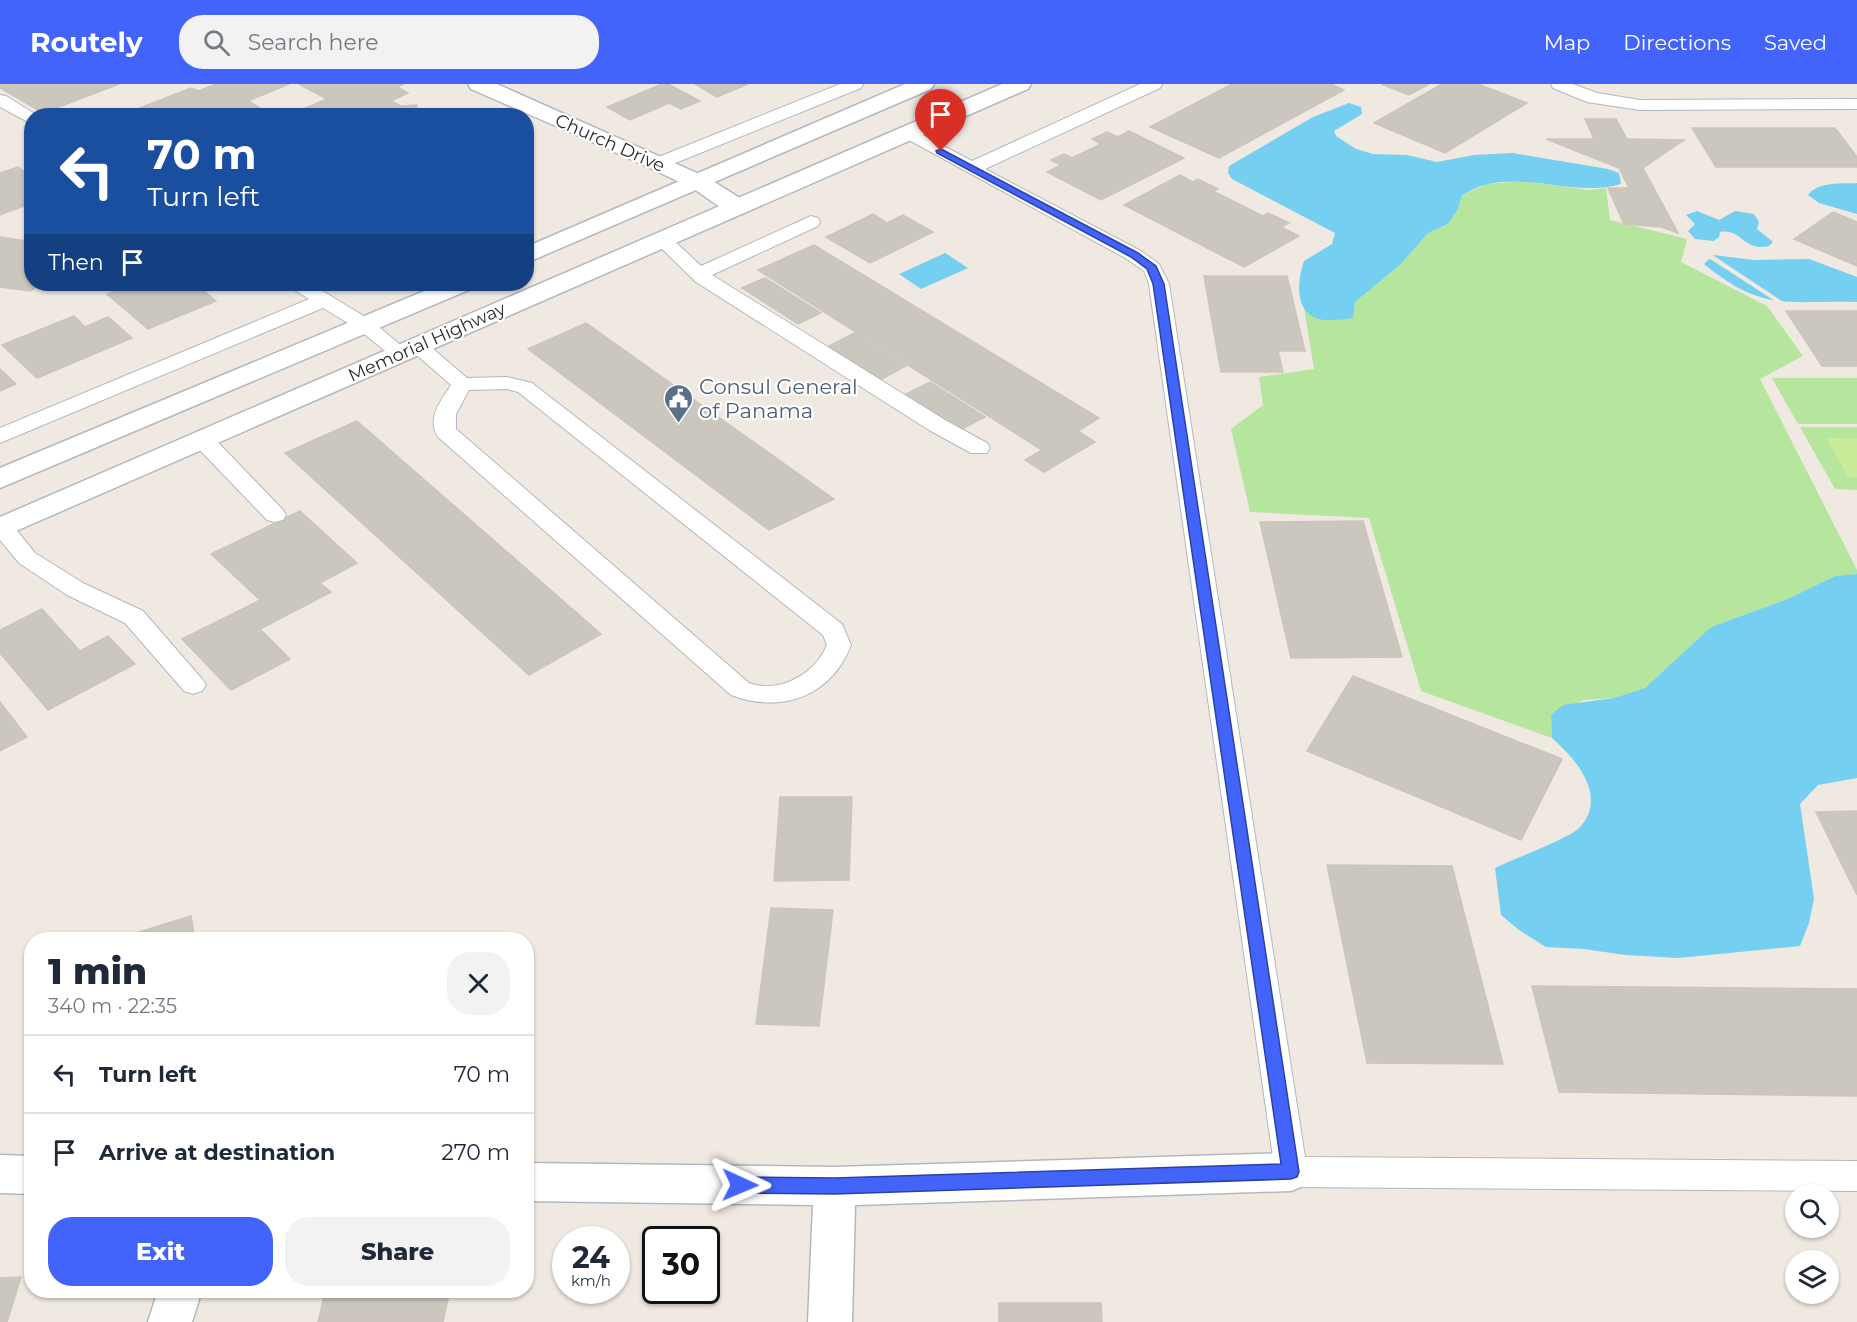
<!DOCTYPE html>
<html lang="en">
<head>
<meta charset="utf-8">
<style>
  :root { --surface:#fff; --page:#f2f2f3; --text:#1f2937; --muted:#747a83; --line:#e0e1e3; --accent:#4264fb }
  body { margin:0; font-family:Montserrat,sans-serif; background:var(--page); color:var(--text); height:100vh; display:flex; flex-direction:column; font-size:22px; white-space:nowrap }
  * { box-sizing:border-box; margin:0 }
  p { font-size:20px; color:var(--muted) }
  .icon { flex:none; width:33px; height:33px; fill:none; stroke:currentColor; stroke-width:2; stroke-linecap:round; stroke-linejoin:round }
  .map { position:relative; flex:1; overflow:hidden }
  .sheet { position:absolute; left:24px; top:848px; width:510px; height:366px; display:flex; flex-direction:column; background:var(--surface); border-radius:24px; box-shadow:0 2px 4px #0004 }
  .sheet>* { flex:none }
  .guide { position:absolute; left:24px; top:24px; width:510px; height:183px; border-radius:24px; box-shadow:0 2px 4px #0004; background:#1a4fa0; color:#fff; overflow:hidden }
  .tools { position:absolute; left:1785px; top:1100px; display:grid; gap:12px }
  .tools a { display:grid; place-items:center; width:54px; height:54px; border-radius:50%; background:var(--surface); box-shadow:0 2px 4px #0004; font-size:30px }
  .speed { position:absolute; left:552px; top:1142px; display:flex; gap:12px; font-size:30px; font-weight:700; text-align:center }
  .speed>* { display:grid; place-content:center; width:78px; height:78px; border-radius:50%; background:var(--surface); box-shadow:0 2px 4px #0004; line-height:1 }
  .speed small { font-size:15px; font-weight:400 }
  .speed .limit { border:3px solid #111; border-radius:9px; background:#fff; color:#111 }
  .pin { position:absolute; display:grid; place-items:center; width:51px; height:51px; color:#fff; margin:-62px -26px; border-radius:50% 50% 50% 0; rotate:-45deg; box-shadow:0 0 6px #0007 }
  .pin .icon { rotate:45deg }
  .me { position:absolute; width:66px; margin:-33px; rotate:91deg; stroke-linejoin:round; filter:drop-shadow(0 0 4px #0008) }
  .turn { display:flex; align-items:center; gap:21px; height:126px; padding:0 24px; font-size:27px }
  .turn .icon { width:78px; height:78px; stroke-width:2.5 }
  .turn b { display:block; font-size:42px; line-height:51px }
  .then { display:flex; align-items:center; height:57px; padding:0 24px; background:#0003; gap:12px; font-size:22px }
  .round { display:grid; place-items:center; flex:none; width:63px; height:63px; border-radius:24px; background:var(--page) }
  .summary { display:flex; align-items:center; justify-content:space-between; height:102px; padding:0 24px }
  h1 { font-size:36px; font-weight:800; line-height:45px }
  .action { display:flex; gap:12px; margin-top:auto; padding:12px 24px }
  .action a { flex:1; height:69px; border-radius:24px; background:var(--accent); color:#fff; font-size:24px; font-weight:800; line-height:69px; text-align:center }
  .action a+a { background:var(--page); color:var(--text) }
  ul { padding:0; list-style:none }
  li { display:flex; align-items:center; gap:18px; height:78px; padding:0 24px; border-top:2px solid var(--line) }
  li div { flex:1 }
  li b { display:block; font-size:22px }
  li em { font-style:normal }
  header { display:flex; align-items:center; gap:36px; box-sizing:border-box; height:84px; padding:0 30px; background:var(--accent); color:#fff }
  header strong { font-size:28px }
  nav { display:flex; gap:33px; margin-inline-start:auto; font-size:21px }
  .search { width:420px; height:54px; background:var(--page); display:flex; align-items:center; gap:15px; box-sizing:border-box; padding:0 21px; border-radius:24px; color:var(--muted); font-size:22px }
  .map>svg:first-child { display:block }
  .green { fill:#b6e59e }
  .pitch { fill:#c9ec9a }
  .water { fill:#75cff0 }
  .pier { fill:#efe9e1 }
  .building { fill:#cbc7bf; stroke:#cbc5ba; stroke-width:1.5 }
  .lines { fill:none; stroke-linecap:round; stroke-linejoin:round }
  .lane-casing { stroke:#b4b7c1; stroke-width:2 }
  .street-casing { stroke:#b4b7c1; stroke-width:3 }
  .secondary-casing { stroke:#b4b7c1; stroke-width:3 }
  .lane { fill:#fff; fill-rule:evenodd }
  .street { fill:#fff; fill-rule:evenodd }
  .secondary { fill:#fff; fill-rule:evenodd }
  .route { fill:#4264fb; stroke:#2b41a3; stroke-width:1.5 }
  .labels { text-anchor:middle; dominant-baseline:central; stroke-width:4.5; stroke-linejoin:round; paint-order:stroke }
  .far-street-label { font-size:18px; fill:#2e2e2e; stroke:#fff }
  .service-label { font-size:21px; fill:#4e5e75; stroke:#fff; text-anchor:start }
</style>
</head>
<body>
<header>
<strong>Routely</strong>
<div class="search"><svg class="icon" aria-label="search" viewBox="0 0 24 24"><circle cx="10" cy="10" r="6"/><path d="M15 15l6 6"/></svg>Search here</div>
<nav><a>Map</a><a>Directions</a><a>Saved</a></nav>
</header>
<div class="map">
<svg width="1857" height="1238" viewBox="0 0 1857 1238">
  <rect width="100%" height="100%" fill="#efe9e1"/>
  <path class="green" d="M1523 97 1588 106 1606 104 1610 136 1687 155 1681 178 1767 222 1803 272 1760 295 1857 486V490L1835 492 1790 514 1711 543 1645 604 1614 614 1584 616 1551 631 1552 654 1421 607 1369 434 1250 428 1231 345 1263 321 1259 293 1314 285 1304 224 1318 235 1355 218 1401 180 1428 149 1448 140 1458 125 1462 111 1487 100Z
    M1772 294H1857V340H1798Z
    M1800 343H1857V406L1835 405Z"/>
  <path class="pitch" d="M1826 354 1857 355V393H1848Z"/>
  <path class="water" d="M1349 19 1361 23 1362 30 1334 47 1336 52 1356 65 1373 70 1407 71 1437 78 1474 71 1512 69 1608 85 1619 89 1621 100C1575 113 1533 90 1488 100 1479 102 1470 107 1462 111L1458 125 1448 140 1428 149 1401 180 1355 218 1353 234C1343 235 1329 238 1319 235 1293 228 1298 195 1304 177L1332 160 1335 149 1232 95 1228 89 1229 82 1313 33Z
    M1857 99V130L1819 119 1808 111C1819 97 1841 100 1857 99Z
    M1697 127 1719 136 1735 127 1754 130 1759 138 1757 145 1773 158 1769 162C1743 168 1742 144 1720 148L1719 153 1714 157 1695 155 1688 147 1695 140 1686 131Z
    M945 169 968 184 921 205 899 190Z
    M1713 171 1754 176 1809 175 1857 193V218C1786 216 1764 229 1704 180Z
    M1857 490V694L1818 701 1800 720 1814 815 1809 839 1800 862 1678 874 1625 871 1584 865 1546 863 1519 846 1501 831 1495 784C1513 775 1568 755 1579 744 1609 713 1576 675 1552 654L1551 631 1563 621 1614 614 1645 604 1711 543 1790 514 1835 492Z"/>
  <path class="pier" d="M1711 170 1788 221H1781L1707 173Z"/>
  <path class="building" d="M0 0H119L43 29 0 4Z
    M216 0H289L248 17 260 24 253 27 261 32H119L191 4 199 7Z
    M299 0H404L397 3 408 9 391 17 401 22 417 21 414 32H287L327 15Z
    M662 0H668L700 17 681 25 669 19 630 36 607 23Z
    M695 0H748L717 13Z
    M1232 0H1331L1344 6 1219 74 1150 43Z
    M1381 0H1429L1409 11Z
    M1442 0H1478L1527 19 1445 69 1374 39Z
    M1585 35H1616L1627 55 1684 56 1643 84 1678 149 1661 143 1624 140 1608 104H1629L1619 84 1546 55H1594Z
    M1692 44H1835L1857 73V83H1716Z
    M1129 47 1184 74 1101 116 1047 88 1061 81 1051 76 1064 70 1072 74 1101 60 1092 55 1107 48 1118 53Z
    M18 83 32 93V119L0 131V89Z
    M1180 91 1193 98 1198 95 1218 105 1213 107 1263 132 1268 129 1289 139 1281 143 1299 152 1244 183 1124 121Z
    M1833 128 1857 138V182L1794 155Z
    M873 130 887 139 903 131 933 148 870 179 826 153Z
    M0 153 32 158V200H40L31 207 0 203Z
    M814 161 1099 334 1078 347 1095 358 1044 388 1025 376 1042 366 758 186Z
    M1204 192H1287L1305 267H1278L1283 288H1221Z
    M765 194 821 229 798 240 742 204Z
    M134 200H215L202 205 216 217 148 245 107 210Z
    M1786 227H1857V282H1822Z
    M74 232 85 243 108 233 132 254 37 294 2 261Z
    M586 239 834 415 769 446 528 265Z
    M854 249 906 282 880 296 829 262Z
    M0 285 16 300 0 307Z
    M930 298 985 333 960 346 906 310Z
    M357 337 601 550 529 591 285 369Z
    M300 427 357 479 320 499 331 508 260 545 290 575 231 606 182 555 260 516 211 470Z
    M1363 437 1402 573 1291 574 1260 438Z
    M42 525 80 567 108 552 135 580 48 626 0 569V546Z
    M1353 592 1562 675 1521 756 1307 667Z
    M0 618 27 653 0 667Z
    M780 713H852L849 796 774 797Z
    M1857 727V811L1816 728Z
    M1327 781 1452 782 1503 980 1367 979Z
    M771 824 833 826 819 942 756 940Z
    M191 832 195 855H127L126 852Z
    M1532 902 1857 905V1012L1559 1008Z
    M21 1193 7 1238H0V1194Z
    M325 1209 449 1210 443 1238H318Z
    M999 1219H1101L1102 1238H999Z"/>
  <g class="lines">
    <defs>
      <path id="lane" d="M840 0H863L861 4 663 84 657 85 648 80 651 76Z
        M1140 0H1162L1160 4 985 85 1141 167 1159 180 1169 200 1305 1073 1857 1077V1107L1291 1103 1280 1098 1275 1088 1149 200 1144 187 1127 175 898 50 901 46H913L972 77Z
        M1551 0H1573L1597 9 1640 16 1857 15V25L1640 26 1587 18 1553 4Z
        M0 11 6 12 38 32H32V40L0 23Z
        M811 132 818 134 820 138 818 142 712 191 945 336 987 359 990 364 987 369H971L929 346 696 198 653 156 662 150 669 152 701 182Z
        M289 200H311L372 237 411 270 408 274H394L358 245 323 224 0 359V344L309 215 291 204Z
        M418 256 425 258 467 294 507 293 532 299 842 540 851 561C831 613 781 630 731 611L438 353C426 334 441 317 451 301L411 266 408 262 411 258ZM507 305 518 308 823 551 827 561C815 590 780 610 749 599L456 345V330L469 306Z
        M203 349 211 351 283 426 286 431 283 436 275 438 267 436 195 361 192 356 195 351Z
        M0 436 10 438 35 469 83 499 143 527 202 595 206 601 202 607 193 610 184 607 125 539 67 511 19 479 0 456Z"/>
      <path id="street" d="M468 0H497L708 94 746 118 750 123 746 128C725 133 708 112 690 103 618 68 544 37 471 5Z
        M1291 1069 1306 1075 1312 1088 1306 1101 1291 1107 855 1121 852 1238H808L813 1121 526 1117V1079L835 1083Z
        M0 1071 32 1072V1110L0 1109Z
        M158 1206H202L192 1238H148Z"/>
      <path id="secondary" d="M905 0H934L931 5 526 179V163Z
        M1002 0H1031L1028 5 0 454V433Z
        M441 200H475L471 205 0 404V384Z"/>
    </defs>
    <use href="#lane" class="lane-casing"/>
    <use href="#street" class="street-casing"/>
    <use href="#secondary" class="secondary-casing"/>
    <use href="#lane" class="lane"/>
    <use href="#street" class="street"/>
    <use href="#secondary" class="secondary"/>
  </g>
  <path class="route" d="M941 65 1138 169 1156 182 1164 200 1299 1088 1297 1093 1291 1095 835 1110 740 1109 734 1107 731 1101 734 1096 740 1093 835 1094 1281 1080 1153 200 1147 185 1131 173 937 69 936 67Z"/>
  <defs>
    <symbol id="civic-pin" viewBox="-11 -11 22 30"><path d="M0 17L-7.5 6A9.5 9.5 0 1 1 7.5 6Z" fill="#5c6f8a" stroke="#fff"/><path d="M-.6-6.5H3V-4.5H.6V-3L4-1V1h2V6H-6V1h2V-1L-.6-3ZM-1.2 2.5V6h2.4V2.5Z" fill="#fff"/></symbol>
  </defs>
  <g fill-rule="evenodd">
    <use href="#civic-pin" x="662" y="298" width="33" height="45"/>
  </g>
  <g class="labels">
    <g class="far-street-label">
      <text transform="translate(610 59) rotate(24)">Church Drive</text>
      <text transform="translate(427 258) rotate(-24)">Memorial Highway</text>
    </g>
    <g class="service-label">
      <text x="699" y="302">Consul General<tspan x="699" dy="24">of Panama</tspan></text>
    </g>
  </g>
</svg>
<div class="tools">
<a><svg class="icon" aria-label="search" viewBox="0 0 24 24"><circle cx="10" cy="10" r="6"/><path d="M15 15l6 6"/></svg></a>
<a><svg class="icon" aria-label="layers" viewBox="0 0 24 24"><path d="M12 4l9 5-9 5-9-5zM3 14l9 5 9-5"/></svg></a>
</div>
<div class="speed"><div>24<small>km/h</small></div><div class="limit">30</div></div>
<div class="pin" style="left:941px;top:67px;background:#d93025"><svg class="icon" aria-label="arrive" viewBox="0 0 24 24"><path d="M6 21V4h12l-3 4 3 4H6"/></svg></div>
<svg class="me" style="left:740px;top:1101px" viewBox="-20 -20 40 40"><path d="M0-17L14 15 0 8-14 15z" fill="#4264fb" stroke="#fff" stroke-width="4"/></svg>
<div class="guide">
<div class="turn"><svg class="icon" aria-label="left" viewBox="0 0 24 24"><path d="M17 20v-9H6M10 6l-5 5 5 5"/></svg><div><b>70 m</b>Turn left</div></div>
<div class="then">Then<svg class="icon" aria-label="arrive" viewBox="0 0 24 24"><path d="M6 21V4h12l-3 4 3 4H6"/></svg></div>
</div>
<section class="sheet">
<div class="summary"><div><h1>1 min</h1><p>340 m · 22:35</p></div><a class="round"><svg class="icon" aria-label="close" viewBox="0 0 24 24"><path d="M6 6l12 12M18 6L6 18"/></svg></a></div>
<ul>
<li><svg class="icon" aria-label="left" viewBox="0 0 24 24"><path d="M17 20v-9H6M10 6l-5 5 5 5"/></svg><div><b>Turn left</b></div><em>70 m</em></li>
<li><svg class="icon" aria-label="arrive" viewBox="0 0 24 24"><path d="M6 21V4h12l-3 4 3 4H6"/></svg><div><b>Arrive at destination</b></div><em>270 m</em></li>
</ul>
<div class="action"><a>Exit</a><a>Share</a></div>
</section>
</div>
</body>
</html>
